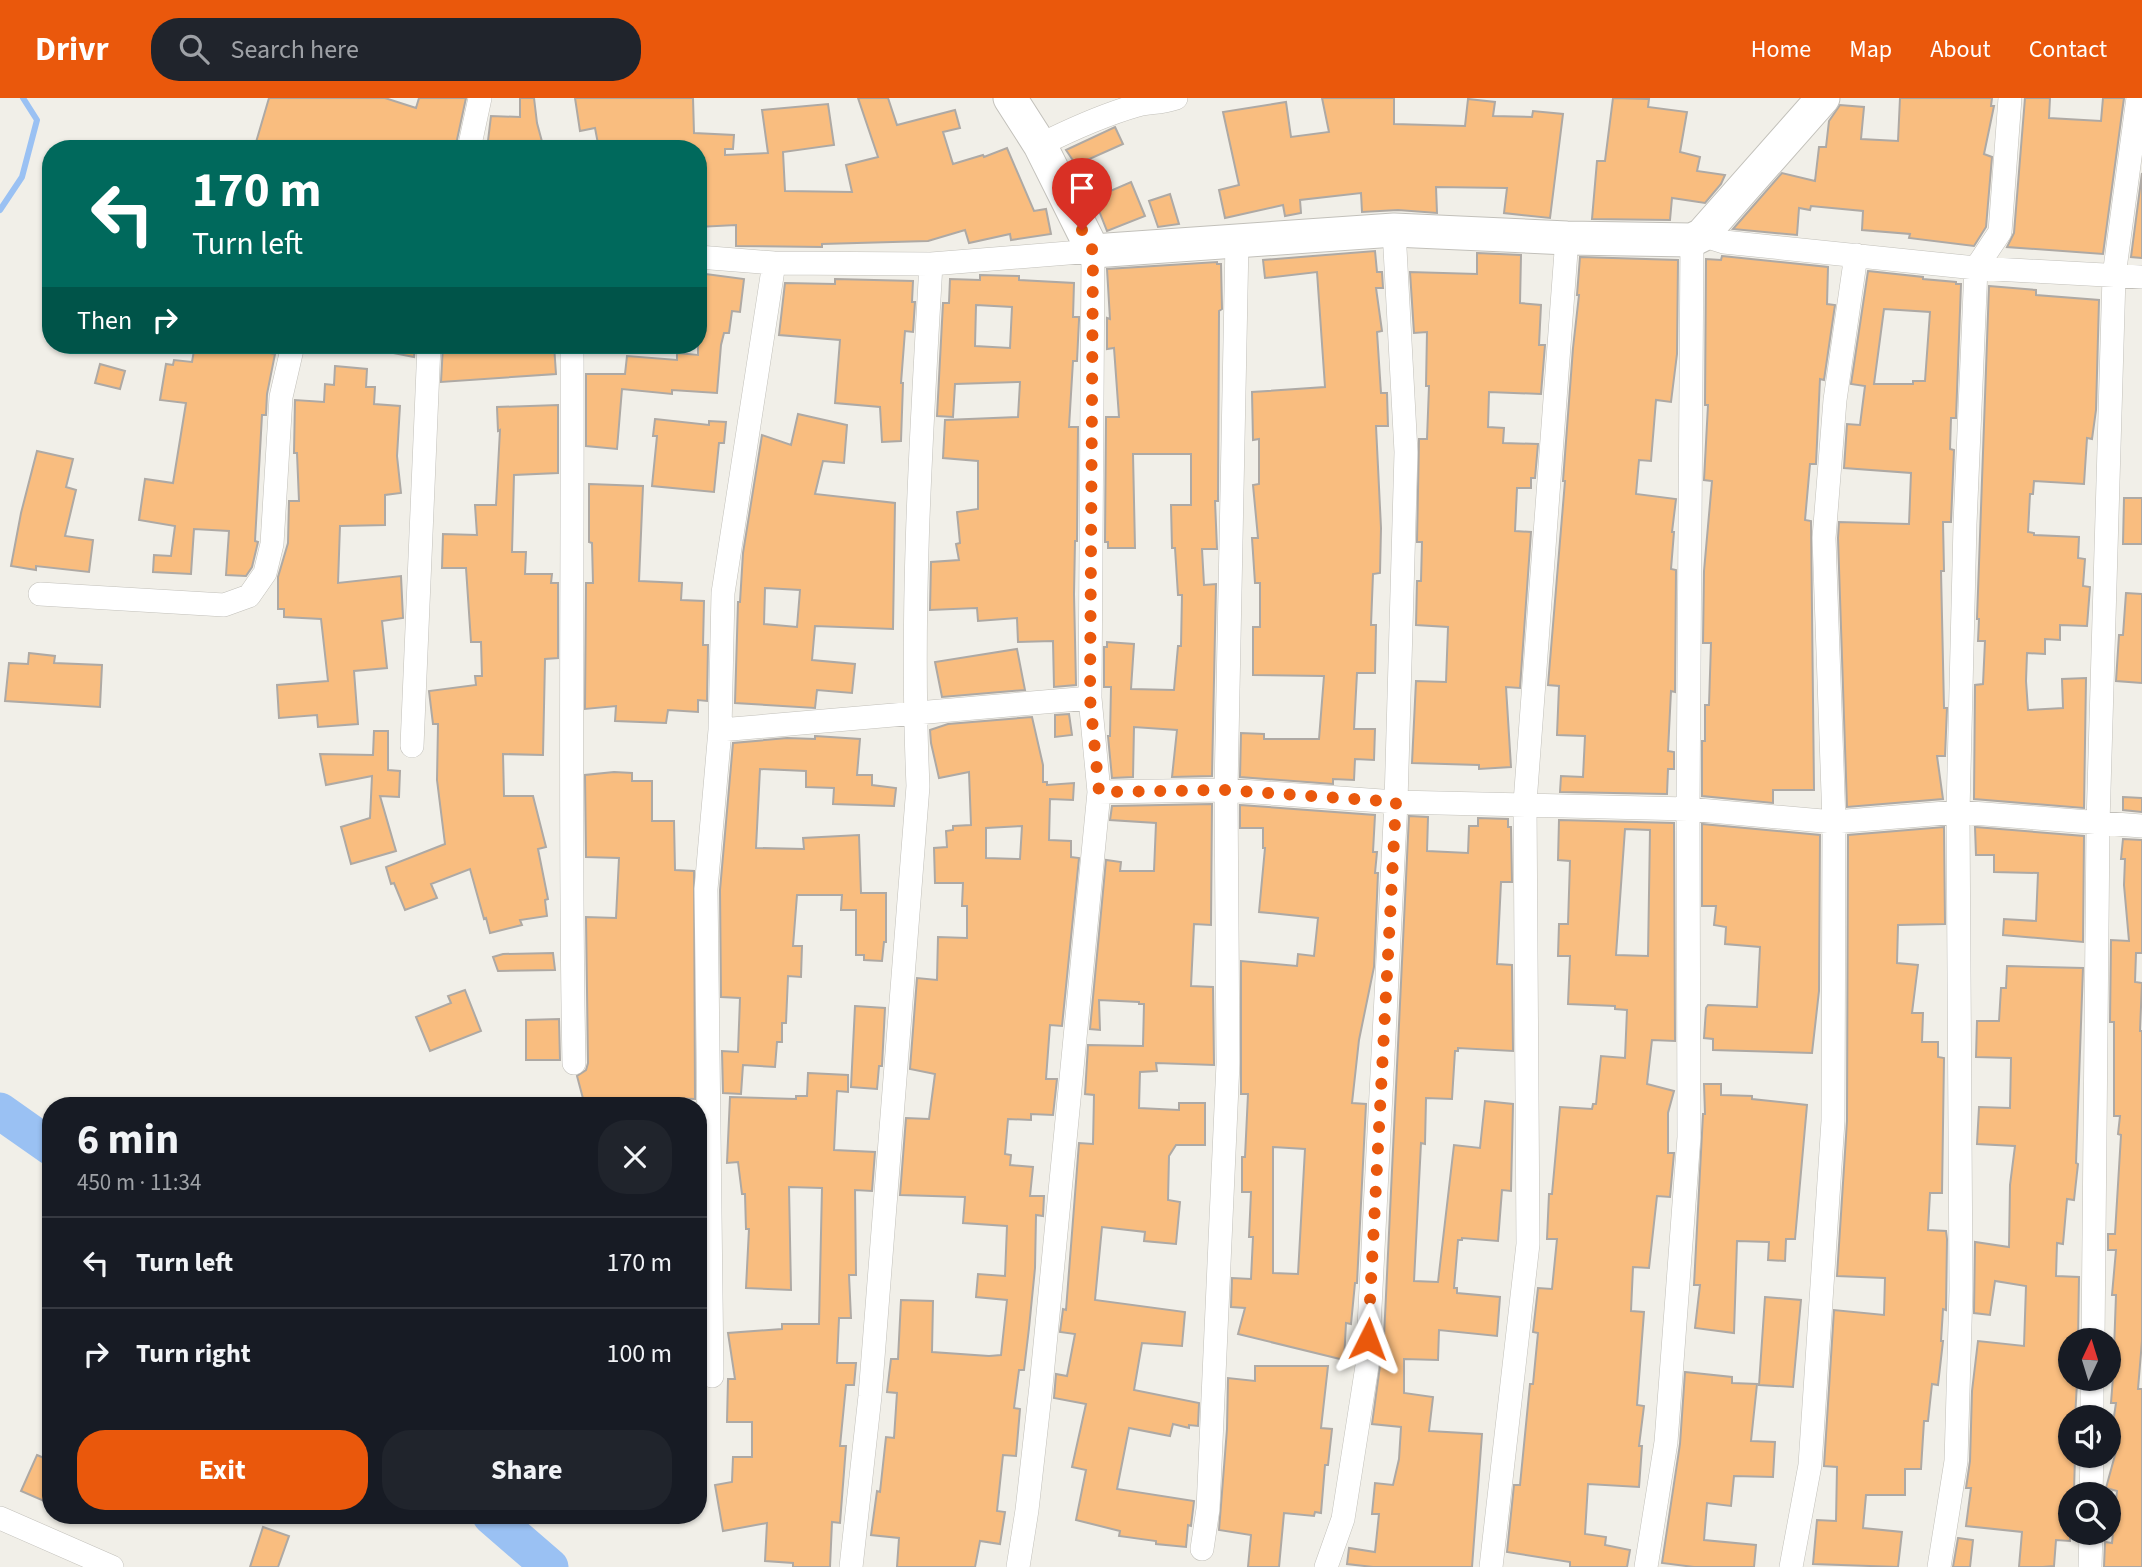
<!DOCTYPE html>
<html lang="en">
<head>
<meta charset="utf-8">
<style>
  :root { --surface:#171b24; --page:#20242c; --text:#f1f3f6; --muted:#9ea1a6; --line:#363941; --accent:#ea580c }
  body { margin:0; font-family:"Source Sans 3",sans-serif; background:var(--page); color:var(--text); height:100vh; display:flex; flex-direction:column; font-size:26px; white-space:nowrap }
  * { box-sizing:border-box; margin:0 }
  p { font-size:23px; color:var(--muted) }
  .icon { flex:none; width:38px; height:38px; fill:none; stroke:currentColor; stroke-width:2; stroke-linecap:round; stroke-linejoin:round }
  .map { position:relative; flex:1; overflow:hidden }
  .details { position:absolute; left:42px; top:999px; width:665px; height:427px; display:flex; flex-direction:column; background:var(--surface); border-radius:28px; box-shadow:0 2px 5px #0004 }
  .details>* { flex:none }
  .top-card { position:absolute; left:42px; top:42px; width:665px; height:214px; border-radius:28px; box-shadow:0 2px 5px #0004; background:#00695c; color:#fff; overflow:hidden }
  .needle { width:46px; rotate:4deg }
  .tools { position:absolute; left:2058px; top:1230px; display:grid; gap:14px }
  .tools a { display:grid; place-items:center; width:63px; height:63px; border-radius:50%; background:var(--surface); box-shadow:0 2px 5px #0004; font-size:35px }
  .pin { position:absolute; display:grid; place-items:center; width:60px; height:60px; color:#fff; margin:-72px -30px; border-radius:50% 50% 50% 0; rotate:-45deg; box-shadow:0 0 7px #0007 }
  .pin .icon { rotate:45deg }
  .me { position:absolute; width:77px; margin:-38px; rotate:3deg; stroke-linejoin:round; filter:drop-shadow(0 0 5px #0008) }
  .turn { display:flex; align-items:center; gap:24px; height:147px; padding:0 35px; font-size:32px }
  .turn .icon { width:91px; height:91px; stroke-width:2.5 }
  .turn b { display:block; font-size:49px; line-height:60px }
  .then { display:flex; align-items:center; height:66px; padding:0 35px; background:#0003; gap:14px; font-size:26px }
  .round { display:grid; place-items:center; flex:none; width:74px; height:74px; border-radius:28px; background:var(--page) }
  .summary { display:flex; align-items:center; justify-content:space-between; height:119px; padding:0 35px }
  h1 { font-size:42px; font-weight:700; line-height:52px }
  .button { display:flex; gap:14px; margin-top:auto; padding:14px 35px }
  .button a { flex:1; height:80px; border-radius:28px; background:var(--accent); color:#fff; font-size:28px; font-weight:700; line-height:80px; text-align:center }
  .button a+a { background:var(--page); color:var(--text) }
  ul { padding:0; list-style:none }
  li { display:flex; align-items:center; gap:21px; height:91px; padding:0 35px; border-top:2px solid var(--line) }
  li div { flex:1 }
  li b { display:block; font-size:26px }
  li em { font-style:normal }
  header { display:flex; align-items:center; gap:42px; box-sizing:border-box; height:98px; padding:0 35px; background:var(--accent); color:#fff }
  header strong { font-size:33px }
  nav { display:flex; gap:38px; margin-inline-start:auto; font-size:24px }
  .search { width:490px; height:63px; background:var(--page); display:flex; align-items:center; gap:18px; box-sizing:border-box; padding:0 24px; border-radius:28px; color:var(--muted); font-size:26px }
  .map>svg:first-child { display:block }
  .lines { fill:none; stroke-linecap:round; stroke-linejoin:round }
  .stream { stroke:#9ac1f3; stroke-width:6 }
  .river { stroke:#9ac1f3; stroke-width:37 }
  .building { fill:#f9bd7f; stroke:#aea9a4; stroke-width:2; fill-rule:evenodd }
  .street-casing { stroke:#c2c0ba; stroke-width:24 }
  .secondary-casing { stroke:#c2c0ba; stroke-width:35 }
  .street { stroke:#fff; stroke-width:23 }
  .secondary { stroke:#fff; stroke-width:33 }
  .route { stroke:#ea580c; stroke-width:12; stroke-dasharray:0 21.6 }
</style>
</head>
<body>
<header>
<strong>Drivr</strong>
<div class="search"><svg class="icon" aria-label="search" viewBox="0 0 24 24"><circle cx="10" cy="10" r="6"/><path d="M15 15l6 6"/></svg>Search here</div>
<nav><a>Home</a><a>Map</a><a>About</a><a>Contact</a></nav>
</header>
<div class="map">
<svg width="2142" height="1469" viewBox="0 0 2142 1469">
  <rect width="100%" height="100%" fill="#f1efe8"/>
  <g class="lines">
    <path class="stream" d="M0 112 22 79 37 22 23 0"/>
    <path class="river" d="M0 1013 51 1049
      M491 1418 550 1469"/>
  </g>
  <path class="building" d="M269 0H385L416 10 419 0H466L455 51H254Z
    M520 0H534L537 25 544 51H487L491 18 520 19Z
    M575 0H693L694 35 734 37 733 51H725V57L768 55 762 12 828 6 834 47 783 54 785 93 852 94 846 67 878 59 858 0H888L897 27 955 12 960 30 943 34 953 66 983 57 984 59 1007 50 1034 113 1046 111 1051 136 1011 142 1010 136 969 145 965 132 928 143 822 146V149L736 148V127L698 129V51H651V45L618 51H599L595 30 580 33Z
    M1322 0H1394V26L1465 28 1468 1 1495 4 1493 18 1532 19 1533 13 1563 16 1550 120 1504 115 1507 90 1436 89 1437 115 1398 112 1362 114 1361 95 1300 102 1301 115 1285 118 1283 107 1225 120 1219 92 1239 87 1223 14 1286 4 1291 39 1329 34Z
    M1613 0 1649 1 1648 9 1687 14 1680 54 1700 59 1697 73 1725 77 1721 86 1705 105 1672 100 1670 122 1592 121 1597 63H1605Z
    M1900 0H1992L1991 8H1994L1984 56 1992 59 1986 129 1974 148 1909 140 1910 136 1862 132 1863 113 1811 108 1810 112 1799 110 1797 137 1733 131 1782 75 1815 83 1819 49H1826L1829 23 1840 7 1864 9 1861 41 1898 43Z
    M2025 0H2050L2049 20 2101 23 2103 0H2124L2103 156 2007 149 2014 135Z
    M1115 29 1123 46 1076 67 1066 52Z
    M2142 75V160L2131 159Z
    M1131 84 1145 118 1107 133 1094 100Z
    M1170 96 1179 126 1158 129 1149 103Z
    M1375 153 1377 174H1382L1383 190H1376L1382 233 1377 234 1381 295H1387L1388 328H1376L1381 430 1380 475 1373 476 1371 527H1376L1375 575H1357L1354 631H1375L1374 662 1355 661 1354 682 1333 681V686L1240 679 1241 635 1264 636V641H1319L1324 578 1253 577V529H1260V485H1255L1252 440H1258L1253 387 1259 386V341L1253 342 1252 294 1325 289 1317 174 1265 180 1263 162Z
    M1477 155 1521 157 1520 205 1541 207 1539 247H1545L1541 296 1489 294 1488 329 1504 330 1503 345 1538 346 1535 380H1531V390H1517L1515 433 1531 434 1520 590 1506 589 1511 669 1479 671V667L1412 665 1416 583 1446 584 1448 529 1416 527 1417 483H1421L1422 444H1417L1419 341H1427L1429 288H1426L1427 234 1414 235 1410 174 1477 176Z
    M1722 158 1828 169 1827 206 1835 207 1824 282 1820 281 1816 366H1810L1805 422 1811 423 1814 692H1773V705L1702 698V643H1705V607H1709L1711 545H1703L1704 473 1712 383 1704 382 1708 307H1705L1706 161 1721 162Z
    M1580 159 1678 162 1677 256 1671 304 1656 302 1651 363 1639 362 1636 396 1676 401 1672 434H1674L1671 471 1676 472 1675 594 1671 593 1668 653 1674 654V671H1668L1667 696 1560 694 1561 678 1583 679 1585 638 1557 637 1559 588 1548 587 1565 383H1563L1573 250 1579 197H1577Z
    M1217 164V166H1221L1222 211 1219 213 1218 403H1215L1217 451H1202L1204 487 1216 486 1212 678 1172 679 1177 632 1134 629 1133 679 1112 680 1108 638H1110L1111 589H1104V549H1107V544L1134 546 1131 591 1174 592 1178 548H1181L1182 497H1178L1175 450H1172L1171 407H1191V356H1133L1135 450H1108V444H1105L1106 319H1119L1114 250 1107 251V220L1110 221 1107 171Z
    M1868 173 1923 179V181L1956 184V186H1961L1956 320H1951L1950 351 1954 352 1951 424H1943L1944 473H1941L1944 610H1947L1945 658H1937L1943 701 1847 709 1838 440 1839 424 1909 426 1911 375 1844 370 1847 326 1860 327 1865 288 1851 286ZM1884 211 1930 214 1925 283H1913V286H1874Z
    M698 175 744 181 740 214 732 213 729 235H724L721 247 717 295 672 292V296L622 291 617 351 586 348V276H625L627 258 677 262V255L698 257Z
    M980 177 1019 178V182L1074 185 1073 219H1079V222L1077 263H1073L1069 329H1078L1077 443H1075L1074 496 1076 587 1054 589 1053 543 1018 544 1017 520 978 523 977 510 930 512 931 464 959 462 956 446 960 445 957 414 978 411V363L943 360 945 322 1018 319 1020 284 955 286 953 319 937 318 943 205H949L950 181 980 182ZM976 207 1012 209 1010 250 975 248Z
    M835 181 913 183 912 204H915L913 234 905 233 901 285H903L901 343 882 344 880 309 835 305 840 242 779 237 785 185 835 186Z
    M1989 188 2036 192V197L2099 202 2096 312 2092 341 2087 340 2084 386 2034 383 2033 396H2030L2028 434 2034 435V437L2079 439 2078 460 2085 461 2083 488 2090 489 2087 528 2060 527V542L2045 541V556L2027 555 2026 583 2028 612 2063 610 2062 581 2086 580 2084 710 1974 701 1975 587 1983 586 1985 543H1978L1979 521H1977Z
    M195 247H228L275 256 267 296 266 317H262L255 443 258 444 252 469 246 478 226 477 229 433 194 431 191 476 153 474 154 457 171 458 175 428 139 422 145 381 173 385 186 305 160 302 166 266 173 267 174 262 192 264Z
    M394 247H415L414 259 393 255Z
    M443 247H493V249L554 247 556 276 441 284Z
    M100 266 125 273 120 291 95 285Z
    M335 268 367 271 366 289H375L374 306 400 308 397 358 401 395 385 397V427L340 428 338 485 401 478 403 520 382 523 387 570 354 573 358 626 318 629 317 617 279 620 277 587 328 583 321 521 284 519V511H278V479L288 445 289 403H299L297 355H294L295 302 324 304 325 286 334 287Z
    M558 307V375L514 377 512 454H526L525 476H552L551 485H558V560L545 561 543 657 503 656 504 698H533L546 749 538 751 548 801 545 802 547 818 520 822 522 827 490 835 486 820 484 821 470 771 431 786 437 800 405 812 394 785 391 786 386 769 445 746 437 682 438 626H433L429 593 476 587 475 578H482L481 544H471L466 470H442L443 436 477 437 475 407H496L500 332 498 333 497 309Z
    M798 316 847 327 844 365 823 363 815 396 895 405 893 531 815 528 812 562 855 566 852 595 817 592 815 610 735 605 738 504H740L743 455 762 337 791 347ZM765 490 800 492 797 529 764 526Z
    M655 321 709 327V323L726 324 724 345H719L714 394 652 388 657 338H653Z
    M37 353 73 361 66 389 76 392 65 438 93 442 89 474 36 468V472L11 468 21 415Z
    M589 386 643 388 639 483 682 485 681 502 704 503 703 547H708L707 603 698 602V614L668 612 666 625 615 623 616 608 585 611 586 485H593L592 445 589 444Z
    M2124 400H2142V446H2123Z
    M2126 495 2142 496V585L2116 583 2119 537H2123Z
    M1017 551 1025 592 942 599 935 564Z
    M29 555 55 558 54 565 102 567 100 609 5 603 9 565 28 566Z
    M1069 616 1072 637 1055 639V617Z
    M1032 619 1043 667V684H1047V687L1074 685 1073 702 1050 701 1049 742 1071 743V759L1079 760 1062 928 1050 927 1046 981H1057L1053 1017 1031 1016V1022L1008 1021 1005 1056 1011 1057 1010 1067 1033 1069 1030 1098H1044L1043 1118 1036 1117 1035 1170 1029 1230 1024 1272H1019L1014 1310 1020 1311 1016 1358 1003 1357 997 1413 1005 1414 1000 1446 980 1443 975 1469H897L899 1440 871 1437 877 1393 880 1394 886 1339 894 1340 897 1295 887 1294 891 1261H898L901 1202 933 1203 932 1254 989 1258 1001 1257 1007 1202 976 1199 978 1176 1005 1178 1007 1128 963 1125 965 1099 900 1097 906 1020 929 1021 935 976 910 971 917 880 937 882 938 839 967 840V808H962L963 785H935L934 750 947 749 946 733 953 732V728L971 727 969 674 939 680 931 645 930 632 948 626ZM1022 728 1020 761 986 760V730Z
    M374 633H388V672L400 673 399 699 380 698 396 753 351 766 341 729 370 720 372 678 326 687 320 656 373 657Z
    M815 638 860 641 857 677H872V687L896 690 894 708 833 706 834 690 806 689V673L760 671 756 750 804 751 803 740 859 737 861 795H886V844H884L882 863 864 862V857H856V812H841L842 797H797L793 848H802L801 879 788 878 786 925H782V944H777L775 969 743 967 741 996 723 995 722 953 738 954 740 900 721 899 720 792 733 645 787 640 815 641Z
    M614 674 632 675V683H652V723H674L675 772 694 773 695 1001 662 1000 663 1008H585L577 978 586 972 588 965 586 819 616 820 619 760 586 759 585 677Z
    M2123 699 2142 700V714L2123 712Z
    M1212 706 1211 827 1194 826 1191 888 1213 889 1214 967 1156 965 1157 973 1140 974 1139 1010 1179 1012V1005H1205V1047H1176L1169 1058 1168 1102 1180 1104 1176 1146 1144 1143 1145 1134 1102 1129 1095 1202 1185 1214 1182 1248 1142 1245 1134 1292 1199 1305 1198 1328 1189 1327V1330L1173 1326 1170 1338 1129 1330 1117 1391 1194 1403 1191 1428 1188 1427 1186 1449 1156 1446V1443L1119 1438 1120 1433 1076 1422 1086 1372 1072 1369 1086 1306 1054 1300 1056 1276 1067 1278 1075 1236 1060 1234 1063 1211 1066 1212 1079 1045 1093 1046 1094 997 1085 996 1088 947 1143 948 1144 906H1139V904L1099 902 1100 932 1090 931 1106 762 1121 764 1120 773H1154L1156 725 1110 722 1112 708Z
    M1240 707 1375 717 1373 754H1377L1375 775H1378L1374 869 1359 942 1352 1005 1366 1006 1357 1185H1355L1351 1226 1346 1225 1344 1262 1238 1236 1245 1210 1231 1209 1232 1180 1251 1181 1253 1139H1249L1251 1094H1242V1059H1245L1248 996H1241V863L1297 868 1298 856 1314 858 1318 820 1259 814 1265 750H1263V730H1240ZM1273 1049 1305 1051 1298 1176 1273 1175Z
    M1409 718 1428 719 1427 753 1468 755 1469 728H1478V720L1508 721V729H1511L1512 784H1501L1497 866 1512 867 1513 953 1458 950V953H1455L1452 1001 1426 1000 1425 1046 1421 1045 1414 1183 1438 1184 1454 1047 1480 1050 1485 1003 1513 1006 1511 1093 1502 1092 1498 1143 1462 1140V1142H1458L1454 1190H1457V1195L1500 1199 1497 1238 1439 1232 1438 1262 1404 1261V1295L1433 1299 1429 1333 1482 1336 1472 1469H1373L1347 1466 1349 1450 1375 1454 1379 1416H1372L1375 1385 1393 1387 1399 1361 1401 1329 1372 1326 1384 1239Z
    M1559 722 1674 725 1675 943 1652 942 1647 986 1674 993 1668 1015V1055H1674L1670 1099 1657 1098 1649 1170 1633 1169 1631 1213 1644 1214 1637 1307 1644 1308 1639 1348H1642L1639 1389 1588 1386 1585 1436 1606 1439 1605 1447 1630 1452 1627 1469H1570V1464L1507 1454 1514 1387H1520L1530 1286H1533L1538 1235 1533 1234 1538 1190 1552 1191 1557 1141H1547L1549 1096H1552L1560 1009 1592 1011 1593 1006H1596L1601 958 1625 960 1627 912 1615 911V908L1568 906 1570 858H1558L1559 826H1568L1570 763 1558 762ZM1625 731 1650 732 1648 858 1616 857Z
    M1702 726 1820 737 1819 893 1812 955 1713 952V941L1704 940 1706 910 1708 907 1757 909 1760 849 1725 846 1726 829 1714 827 1716 808H1702Z
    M1944 729 1945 826 1898 827 1897 865 1918 867 1912 915H1923L1922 944H1938V959L1944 960 1942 1095H1930L1928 1132 1946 1133 1947 1141 1946 1212 1943 1211 1941 1243H1943L1938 1287 1932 1286 1928 1323H1924L1921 1371H1905V1397H1866L1863 1430 1902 1434 1898 1469 1813 1466 1817 1422 1836 1423 1837 1369 1824 1368 1834 1212 1884 1217 1885 1180 1837 1178 1847 1023 1848 737Z
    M1975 729 2084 738 2083 844 2003 837 2004 821 2036 823 2038 775 1994 774V757H1976Z
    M2123 741 2142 742V855H2136L2135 884 2142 885 2140 933H2142V1243L2138 1291H2142V1469H2104L2105 1444 2112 1445 2117 1393 2106 1390 2118 1346 2110 1345 2116 1305H2111L2113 1279H2110L2114 1252 2116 1197H2112L2116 1152H2108V1136H2115L2121 1037 2118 1036 2120 1018H2114V924H2110L2111 842 2129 843 2124 787 2125 761H2121Z
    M553 855 555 872 498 873 493 859 503 856Z
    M2007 868 2083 870 2076 1065 2078 1066 2074 1102 2067 1101 2063 1146 2057 1145 2056 1178 2079 1179 2078 1242H2070V1281H2076L2077 1285 2075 1320H2070V1358H2075L2074 1393 2070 1392V1443L2056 1442 2054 1468 2043 1469H2019L2022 1434 1966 1428 1971 1390H1966L1970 1363 1972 1293 1978 1243 2024 1248 2026 1188 1995 1183 1990 1217 1974 1215 1975 1144 2009 1149 2010 1087 2015 1048 1977 1046 1979 1009 2010 1010 2011 960 1976 959 1977 923H1999L2001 890H2006Z
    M465 892 481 933 430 953 416 919 451 905 448 898Z
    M855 908 885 910 882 968H879L877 991 851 989Z
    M559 921 560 962H526V922Z
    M808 975 848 977V994L837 993 834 1052 875 1054 872 1093 855 1092 856 1177H849L851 1220H839L837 1265H856L854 1287H846L840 1348H846L840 1425 832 1424 830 1469H793V1465L765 1463 767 1425 723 1433 715 1387 732 1384 733 1359H752V1324H727L728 1281H735L728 1235 782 1231V1226H819L822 1090 789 1089 791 1192 746 1190 749 1131H746L745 1096H742L738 1064 727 1065 730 999 796 1001V998H807Z
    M1704 986H1721V997L1752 998V1001L1807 1007 1795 1141H1786L1785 1163 1768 1162 1769 1144 1737 1143 1734 1235 1695 1230 1700 1187H1694L1703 1016H1705Z
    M1765 1199 1801 1202 1793 1289 1759 1287Z
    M1255 1268H1328L1321 1330 1332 1331 1328 1367H1325L1321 1415 1315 1414 1314 1418 1284 1415 1279 1469H1248L1251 1437 1219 1432 1227 1331 1228 1280 1255 1283Z
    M1685 1274 1732 1279V1285L1757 1286 1751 1343 1775 1344 1773 1379 1734 1378 1731 1408 1707 1405 1704 1442 1756 1447 1754 1469H1694L1662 1465 1680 1346Z
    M37 1357 51 1363V1406L21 1393Z
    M263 1429 289 1438 278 1469H250Z
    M1958 1440 1973 1442 1970 1469H1953Z"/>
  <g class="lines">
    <defs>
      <path id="street" d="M1040 47C1072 31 1103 17 1138 7 1151 4 1161 5 1176 0
        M469 51 480 0
        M1702 137 1724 144 1976 170 2142 179
        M698 159 774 165 931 166 1093 153 1090 600 1099 694 1041 1288 1027 1412 1018 1469
        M572 247C573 486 569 725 574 965
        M40 496 224 507 249 498 265 475 272 446 281 299 293 247
        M720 632 1090 600
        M412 648 429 247
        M1099 694 1226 692 1396 704 1688 711 1834 724 1958 714 2142 728
        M2093 1242 2098 726 2114 178 2138 0
        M712 1278 706 791 720 632 723 495 774 165
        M2092 1320V1281
        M2091 1396 2092 1358
        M0 1420 112 1469
        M1202 1451 1208 1411 1228 965 1226 692 1237 144
        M851 1469 870 1298 918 688C910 514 921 340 931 166
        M1326 1469 1343 1421 1367 1268 1396 704 1406 354 1394 132
        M1491 1469 1528 1146 1525 705 1567 140
        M1646 1469 1666 1344 1689 1039 1688 711 1692 142
        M1791 1469 1810 1367 1833 1023 1834 724 1824 440 1835 302 1856 157
        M1939 1469 1956 1363 1961 1192 1958 714 1965 426 1976 170 2000 134 2010 0
        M2090 1469 2091 1435"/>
      <path id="secondary" d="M1010 0 1040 47 1093 153 1394 132 1567 140 1692 142 1702 137 1823 0"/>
    </defs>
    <use href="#street" class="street-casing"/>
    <use href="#secondary" class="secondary-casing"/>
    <use href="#street" class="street"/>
    <use href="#secondary" class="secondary"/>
  </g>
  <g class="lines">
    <path class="route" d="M1082 132 1093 153 1090 600 1099 694 1226 692 1396 704 1368 1241"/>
  </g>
</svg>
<div class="tools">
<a><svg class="needle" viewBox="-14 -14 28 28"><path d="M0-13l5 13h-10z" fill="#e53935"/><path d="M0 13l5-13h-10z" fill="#9ea1a6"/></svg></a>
<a><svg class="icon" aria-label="sound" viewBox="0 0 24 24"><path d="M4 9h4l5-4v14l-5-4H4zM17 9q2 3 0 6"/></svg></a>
<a><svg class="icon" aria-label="search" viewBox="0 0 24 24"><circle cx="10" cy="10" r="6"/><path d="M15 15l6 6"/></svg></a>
</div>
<div class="pin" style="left:1082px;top:132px;background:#d93025"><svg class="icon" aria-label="arrive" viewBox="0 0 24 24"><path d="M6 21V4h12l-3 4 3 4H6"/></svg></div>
<svg class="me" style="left:1368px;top:1241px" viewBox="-20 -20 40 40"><path d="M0-17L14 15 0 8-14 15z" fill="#ea580c" stroke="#fff" stroke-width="4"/></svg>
<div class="top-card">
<div class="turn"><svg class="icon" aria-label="left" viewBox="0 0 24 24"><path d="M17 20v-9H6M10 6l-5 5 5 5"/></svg><div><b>170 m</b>Turn left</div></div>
<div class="then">Then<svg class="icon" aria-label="right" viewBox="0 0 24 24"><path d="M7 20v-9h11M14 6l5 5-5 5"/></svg></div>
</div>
<section class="details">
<div class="summary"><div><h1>6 min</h1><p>450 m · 11:34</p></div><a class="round"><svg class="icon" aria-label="close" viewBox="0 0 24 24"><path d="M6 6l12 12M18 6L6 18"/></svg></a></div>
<ul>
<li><svg class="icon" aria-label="left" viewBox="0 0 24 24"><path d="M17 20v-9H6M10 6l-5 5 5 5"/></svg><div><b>Turn left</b></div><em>170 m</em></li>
<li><svg class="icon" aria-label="right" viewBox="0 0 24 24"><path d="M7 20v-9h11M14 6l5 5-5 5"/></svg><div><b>Turn right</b></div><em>100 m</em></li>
</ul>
<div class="button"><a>Exit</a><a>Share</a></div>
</section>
</div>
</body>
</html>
